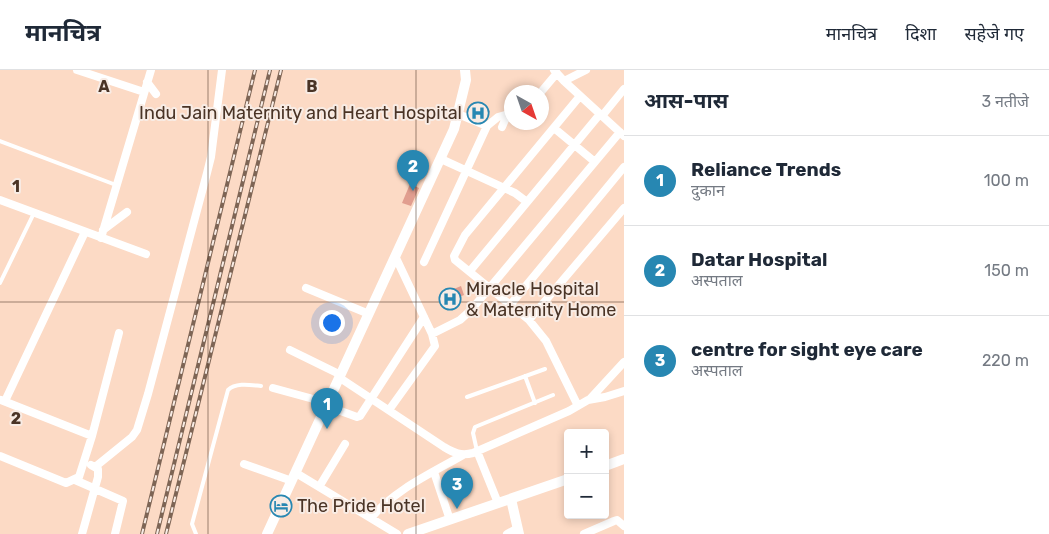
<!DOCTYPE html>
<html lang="hi">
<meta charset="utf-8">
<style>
:root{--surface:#fff;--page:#f6f6f7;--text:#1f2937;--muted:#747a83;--line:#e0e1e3;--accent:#2787b2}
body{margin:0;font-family:Rubik,"Noto Sans Devanagari",sans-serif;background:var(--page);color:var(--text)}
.controls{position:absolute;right:15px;bottom:15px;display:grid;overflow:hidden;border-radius:5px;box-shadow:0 2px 8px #0003}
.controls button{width:45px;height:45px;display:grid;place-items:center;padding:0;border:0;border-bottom:1px solid var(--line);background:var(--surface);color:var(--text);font:25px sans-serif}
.compass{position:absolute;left:504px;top:15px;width:45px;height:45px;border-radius:50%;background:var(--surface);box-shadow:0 2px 8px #0003;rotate:140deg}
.you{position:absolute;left:331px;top:252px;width:18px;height:18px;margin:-12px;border:4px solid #fff;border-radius:50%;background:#1a73e8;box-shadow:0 0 0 8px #1a73e833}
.badge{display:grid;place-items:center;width:32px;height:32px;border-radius:50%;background:var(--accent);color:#fff;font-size:16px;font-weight:700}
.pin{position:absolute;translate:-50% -41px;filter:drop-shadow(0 1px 2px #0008)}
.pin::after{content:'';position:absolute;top:26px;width:18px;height:15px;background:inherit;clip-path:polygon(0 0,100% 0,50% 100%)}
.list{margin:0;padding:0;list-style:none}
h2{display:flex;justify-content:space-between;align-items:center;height:65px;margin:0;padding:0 20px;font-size:21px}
h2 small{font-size:16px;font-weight:400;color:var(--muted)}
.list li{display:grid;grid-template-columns:32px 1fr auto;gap:15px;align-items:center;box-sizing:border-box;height:90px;padding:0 20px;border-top:1px solid var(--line)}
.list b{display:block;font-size:19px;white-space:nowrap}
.list p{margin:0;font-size:16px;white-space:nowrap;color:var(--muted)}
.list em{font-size:16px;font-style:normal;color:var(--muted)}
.map{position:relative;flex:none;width:624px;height:464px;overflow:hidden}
header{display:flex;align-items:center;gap:30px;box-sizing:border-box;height:70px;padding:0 25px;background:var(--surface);border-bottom:1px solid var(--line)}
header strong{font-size:24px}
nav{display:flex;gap:28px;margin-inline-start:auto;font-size:18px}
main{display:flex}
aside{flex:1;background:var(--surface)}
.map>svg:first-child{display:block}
.building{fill:#e19e8f}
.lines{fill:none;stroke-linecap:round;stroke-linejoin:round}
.lane{stroke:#fff;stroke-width:4}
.street{stroke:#fff;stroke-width:8}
.secondary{stroke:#fff;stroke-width:10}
.rail-casing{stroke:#7e6555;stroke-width:4}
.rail{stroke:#f8ece5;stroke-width:2;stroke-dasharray:5.5;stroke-linecap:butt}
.grid{fill:none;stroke:#4a3426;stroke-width:1;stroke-opacity:0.55}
.labels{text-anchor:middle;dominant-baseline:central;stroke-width:4;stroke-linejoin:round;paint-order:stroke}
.poi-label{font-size:18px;fill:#4a3426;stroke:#f8ece5;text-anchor:start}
.grid-label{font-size:16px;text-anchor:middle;font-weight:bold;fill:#4a3426;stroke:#f8ece5;stroke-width:4;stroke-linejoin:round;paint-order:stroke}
</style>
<header>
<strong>मानचित्र</strong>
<nav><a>मानचित्र</a><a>दिशा</a><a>सहेजे गए</a></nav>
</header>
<main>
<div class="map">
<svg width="624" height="464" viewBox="0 0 624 464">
<rect width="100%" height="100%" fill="#fcdac5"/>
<path class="building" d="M471,33L490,41L487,49L468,42Z
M410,114L419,118L411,136L402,133Z
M461,216L464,225L447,232L444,223Z"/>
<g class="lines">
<path class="lane" d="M0,71L116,115
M0,213L34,143
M525,306L535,333
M467,327L545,299
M477,381L473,363L475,357L553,325
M196,464L192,454L228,320C236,312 251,315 261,316"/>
<path class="street" d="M77,0L144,22
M554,0L564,11L624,66
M564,11L586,0
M147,12L156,24
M541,22L557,3
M458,44L487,56
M602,46L624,19
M502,57L505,50L511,43
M554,58L595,92
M441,89L515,123L527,132
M0,130L146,184
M103,160L127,142
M101,168L151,0
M424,192L487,56L498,47L512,43
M470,201L600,44
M306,218L369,244
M511,234L624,97
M529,250L624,138
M432,264L460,250L471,240L620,62
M290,280L341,305
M340,308L444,377C454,383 461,386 473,383L569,341L588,330L605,327L624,321
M273,318L328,333
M590,329L624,292
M1,330L92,366
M5,331L85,162
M327,336L357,347L360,346L424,247
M578,336L546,271L529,250L455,190L454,186L465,165L580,26
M389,340L435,276L432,264L396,188
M477,381L498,433
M0,386L66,413L79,407L92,366L119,263
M244,394L292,411
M95,397L132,367L137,360L148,324L207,103L211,87L222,0
M434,402L450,450
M296,403L397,464
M75,410L123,431L115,464
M319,417L345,374
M371,448C394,420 432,403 463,385
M82,464L98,407V399L91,395
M507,464L518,458
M584,464L614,451L617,450L624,456"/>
<path class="secondary" d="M605,396L624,389
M511,429L519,464
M267,464L454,59L466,10L465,0
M408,464L568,409"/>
<g class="rail-casing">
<path id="rail" d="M142,464L255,0
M157,464L270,0
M166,464L281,0"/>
</g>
<use href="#rail" class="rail"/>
</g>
<path class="grid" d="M208,0V464M416,0V464M0,232H624"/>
<defs>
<g id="hospital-ring" transform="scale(1.125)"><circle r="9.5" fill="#f8ece5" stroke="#2787b2" stroke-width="1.5"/><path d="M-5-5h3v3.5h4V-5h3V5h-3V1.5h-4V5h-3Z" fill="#2787b2"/></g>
<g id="hotel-ring" transform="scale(1.125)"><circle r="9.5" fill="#f8ece5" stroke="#2787b2" stroke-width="1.5"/><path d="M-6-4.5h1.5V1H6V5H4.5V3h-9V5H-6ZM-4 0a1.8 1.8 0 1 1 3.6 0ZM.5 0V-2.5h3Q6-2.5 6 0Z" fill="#2787b2"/></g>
</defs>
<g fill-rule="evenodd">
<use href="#hospital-ring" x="478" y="43"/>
<use href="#hospital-ring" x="450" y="229"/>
<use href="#hotel-ring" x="281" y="436"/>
</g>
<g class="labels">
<g class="poi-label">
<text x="462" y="43" text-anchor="end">Indu Jain Maternity and Heart Hospital</text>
<text x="466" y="219">Miracle Hospital<tspan x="466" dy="21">&amp; Maternity Home</tspan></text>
<text x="297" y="436">The Pride Hotel</text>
</g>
</g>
<g class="grid-label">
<text x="104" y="22">A</text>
<text x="312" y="22">B</text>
<text x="16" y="122">1</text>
<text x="16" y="354">2</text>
</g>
</svg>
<div class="controls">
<button>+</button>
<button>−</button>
</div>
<svg class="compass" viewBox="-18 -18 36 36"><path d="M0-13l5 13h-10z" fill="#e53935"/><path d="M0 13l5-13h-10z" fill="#747a83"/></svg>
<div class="you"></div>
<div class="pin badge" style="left:327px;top:359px">1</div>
<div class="pin badge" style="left:413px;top:121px">2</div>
<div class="pin badge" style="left:457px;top:439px">3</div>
</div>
<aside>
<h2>आस-पास<small>3 नतीजे</small></h2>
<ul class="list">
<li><span class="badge">1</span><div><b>Reliance Trends</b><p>दुकान</p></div><em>100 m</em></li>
<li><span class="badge">2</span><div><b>Datar Hospital</b><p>अस्पताल</p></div><em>150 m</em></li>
<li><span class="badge">3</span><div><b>centre for sight eye care</b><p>अस्पताल</p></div><em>220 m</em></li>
</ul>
</aside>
</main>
